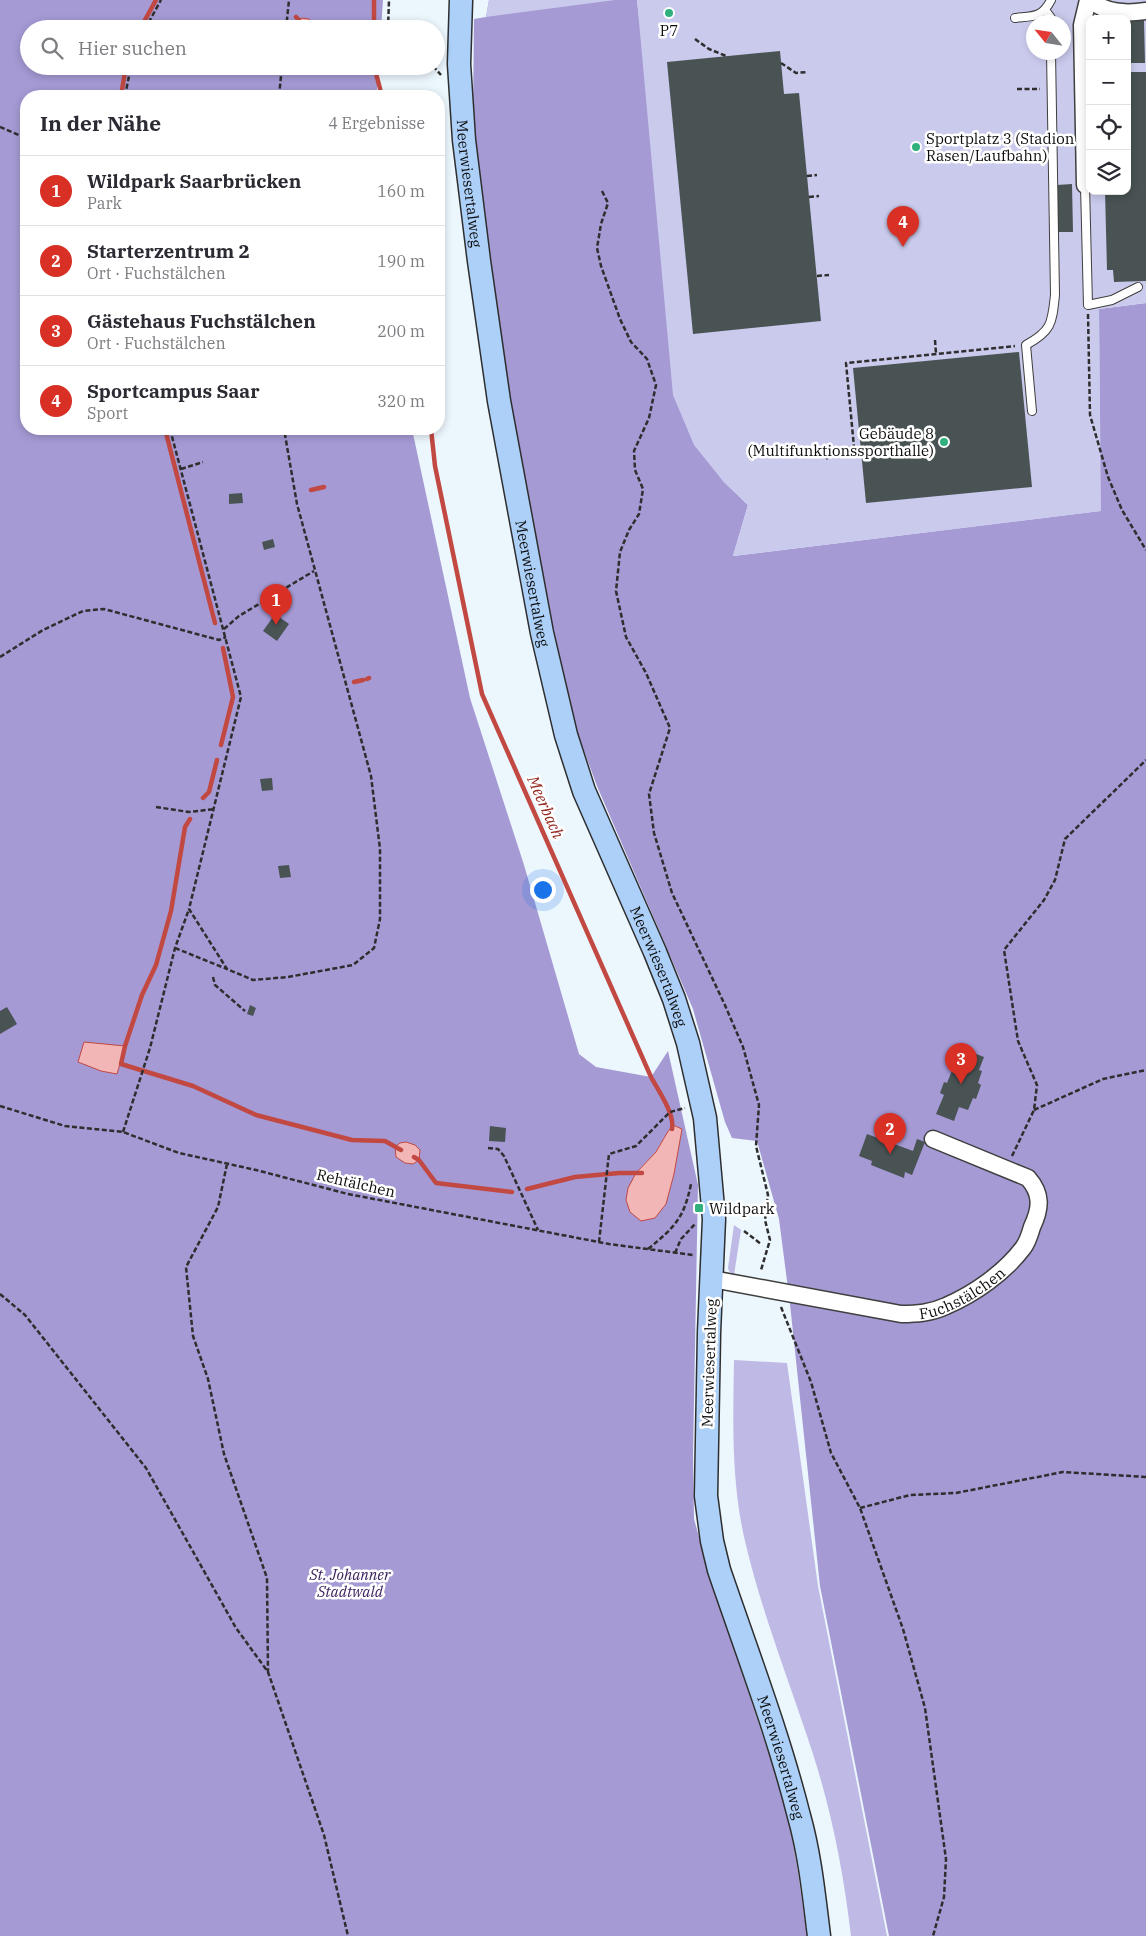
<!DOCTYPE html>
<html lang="de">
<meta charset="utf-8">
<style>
:root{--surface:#fff;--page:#f2f2f3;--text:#2b2b33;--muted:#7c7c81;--line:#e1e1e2;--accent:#d93025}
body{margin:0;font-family:"IBM Plex Serif",serif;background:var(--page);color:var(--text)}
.controls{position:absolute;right:15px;top:15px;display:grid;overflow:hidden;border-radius:10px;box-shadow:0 2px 8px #0003}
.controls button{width:45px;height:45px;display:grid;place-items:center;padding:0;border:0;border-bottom:1px solid var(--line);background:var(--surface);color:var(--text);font:25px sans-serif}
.compass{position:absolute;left:1026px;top:15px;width:45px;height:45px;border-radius:50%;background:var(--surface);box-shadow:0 2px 8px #0003;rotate:300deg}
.you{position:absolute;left:542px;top:889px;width:18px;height:18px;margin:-12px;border:4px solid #fff;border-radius:50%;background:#1a73e8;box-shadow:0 0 0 8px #1a73e833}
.badge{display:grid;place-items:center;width:32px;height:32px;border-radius:50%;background:var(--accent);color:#fff;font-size:16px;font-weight:700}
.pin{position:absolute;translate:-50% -41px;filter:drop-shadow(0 1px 2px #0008)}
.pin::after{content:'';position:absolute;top:26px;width:18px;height:15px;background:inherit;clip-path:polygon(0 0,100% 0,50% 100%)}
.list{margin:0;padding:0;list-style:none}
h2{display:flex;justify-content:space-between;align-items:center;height:65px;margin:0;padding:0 20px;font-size:21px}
h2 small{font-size:16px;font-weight:400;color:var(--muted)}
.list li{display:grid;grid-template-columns:32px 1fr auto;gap:15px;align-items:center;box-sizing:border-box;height:70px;padding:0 20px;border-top:1px solid var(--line)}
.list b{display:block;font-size:19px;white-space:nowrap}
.list p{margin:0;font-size:16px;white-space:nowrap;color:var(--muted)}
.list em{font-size:16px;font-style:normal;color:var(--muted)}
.icon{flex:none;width:28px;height:28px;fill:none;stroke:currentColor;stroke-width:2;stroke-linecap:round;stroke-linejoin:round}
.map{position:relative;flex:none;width:1146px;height:1936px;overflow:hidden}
.search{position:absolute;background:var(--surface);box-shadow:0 2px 8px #0003;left:20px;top:20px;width:425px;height:55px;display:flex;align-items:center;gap:12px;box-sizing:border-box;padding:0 18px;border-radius:28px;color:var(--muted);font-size:19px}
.panel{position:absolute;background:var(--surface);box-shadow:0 2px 8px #0003;left:20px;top:90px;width:425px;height:345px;border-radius:20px}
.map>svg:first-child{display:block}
.green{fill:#bfb9e5}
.forest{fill:#a59ad4;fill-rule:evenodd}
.pitch{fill:#cacaed;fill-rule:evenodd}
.water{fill:#f1b6b5;stroke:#c24842}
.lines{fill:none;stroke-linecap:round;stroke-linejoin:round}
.stream{stroke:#c24842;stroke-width:4.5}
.building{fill:#495354}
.lane-casing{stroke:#3f3f3f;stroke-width:10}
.street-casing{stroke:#3f3f3f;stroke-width:19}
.secondary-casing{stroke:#2e2e2e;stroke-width:25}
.path{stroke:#2e2e2e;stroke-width:2.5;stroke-dasharray:5 2.5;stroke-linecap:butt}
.lane{stroke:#fff;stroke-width:8}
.street{stroke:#fff;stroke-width:16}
.secondary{stroke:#acd0f8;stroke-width:22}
.poi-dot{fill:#30b07d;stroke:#fff;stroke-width:2}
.labels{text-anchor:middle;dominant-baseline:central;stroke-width:5;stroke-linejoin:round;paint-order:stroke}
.poi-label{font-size:15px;fill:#0c0c0c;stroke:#fff;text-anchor:start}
.street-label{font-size:15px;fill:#0c0c0c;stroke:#fff}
.park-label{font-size:15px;font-style:italic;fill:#3c225e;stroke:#fff}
.water-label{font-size:16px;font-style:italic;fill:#932a20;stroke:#fff}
</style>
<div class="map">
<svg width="1146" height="1936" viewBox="0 0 1146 1936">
<rect width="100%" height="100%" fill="#ecf6fd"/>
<path class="green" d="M734,1225L741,1230L734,1275L729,1271L728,1268Z
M734,1360L787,1363L818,1586L887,1936H851C844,1875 832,1813 813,1754C790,1683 762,1614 745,1541C731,1482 733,1420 734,1360Z"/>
<path class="forest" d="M0,0H383L381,29H29V66H377V96H26V429H412L470,698L524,865L579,1054L596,1067L651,1077L668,1051L698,1185L693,1455L694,1519L710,1576L774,1770L789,1821L798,1872L807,1936H0ZM667,1133L666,1204L636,1173L656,1152Z
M489,0H637L641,33L723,481L748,505L733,556L1100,511L1099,309L1146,303V1936H889L820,1586L790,1304L779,1219L757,1141L732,1138L725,1122L693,1009L597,786L577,732L553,630L512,418L481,201L473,109L474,19L486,17Z"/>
<path class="pitch" d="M489,0H615L486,17Z
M637,0H1146V303L1099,309L1101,511L733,556L748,505L723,481L694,445L673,395ZM1090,19H1127V191H1090ZM1034,22H1064V52H1034Z"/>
<path class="water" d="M301,18L309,19L313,24L312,29H297L295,27Z
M84,1042L125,1046L117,1074L101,1071L78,1062Z
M673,1125L682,1129L674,1174L666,1204L655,1218L641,1221L630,1212L626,1200L628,1188L636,1173L656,1152L667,1133Z
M406,1142L415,1145L420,1150L419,1160L413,1164L405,1163L396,1157L395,1147L400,1143Z"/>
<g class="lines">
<path class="stream" d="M296,17L299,20
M140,29L156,0
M374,29V0
M374,66L382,96
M121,96L126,66
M165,429L215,623
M431,429L435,466L482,694L651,1077C658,1090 675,1114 672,1129
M311,490L324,487
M367,679L369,678
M354,682L363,680
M221,745L233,697L223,648
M203,798L209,792L217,760
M190,819L185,827L171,911L156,965L142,995L125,1046L121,1064L193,1086L256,1115L352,1140L385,1141L401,1150
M414,1157L419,1160L436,1183L512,1192
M527,1189L575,1177L619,1173H642"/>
</g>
<path class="building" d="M1144,20L1145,63H1127V21Z
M780,51L784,94L799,93L821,321L693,334L667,62Z
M1127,72H1146V281L1114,282L1113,270H1107L1105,191H1127Z
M1072,184L1073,232H1058L1057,185Z
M1019,352L1032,487L866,503L853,368Z
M240,429H252L251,433L239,431Z
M242,493L243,503L229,504V494Z
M273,539L275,547L264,550L262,542Z
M275,614L289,624L277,641L263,631Z
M272,778L273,790L262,791L260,779Z
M289,865L291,877L280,878L278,866Z
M250,1005L256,1008L253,1016L247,1014Z
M7,1007L17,1024L0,1034V1011Z
M961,1048L984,1057L979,1070L982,1071L978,1083L981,1085L976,1099L973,1098L968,1110L959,1107L954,1121L936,1114L944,1095L940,1093L944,1082L947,1083Z
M490,1126L506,1128L505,1142L489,1141Z
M867,1134L913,1151L917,1139L925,1142L912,1175L905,1172L904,1178L871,1165L872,1161L859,1156Z"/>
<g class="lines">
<g class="lane-casing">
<path id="lane" d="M1045,10L1051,18V22
M1015,18C1033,16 1042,18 1051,0
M1085,185L1088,305L1112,300L1138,287
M1032,411L1026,345C1052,331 1052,323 1055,295L1051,52"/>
</g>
<g class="street-casing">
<g id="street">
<path d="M1090,0C1106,13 1125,14 1146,11"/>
<path d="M1085,185L1082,25L1088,0"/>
<path id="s1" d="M712,1279L901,1314C917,1314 931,1313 946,1306C974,1294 1004,1273 1023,1248C1027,1243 1030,1234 1032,1227C1041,1208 1042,1194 1028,1178L933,1139"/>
</g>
</g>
<g class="secondary-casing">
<g id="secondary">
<path id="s2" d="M461,0L459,64L464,140L479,261L499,401L542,633L566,735L584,791L655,952L674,999L688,1043L705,1118L714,1219L709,1333L706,1496L712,1541L719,1570C747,1652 778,1733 799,1816C810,1855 814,1896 819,1936"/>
</g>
</g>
<path class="path" d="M145,29L161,0
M286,29L289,0
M388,29L389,0
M695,39L709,49L726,56
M781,63L796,73L807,72
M433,66L441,75
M1017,89H1040
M125,96L131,66
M279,96L282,66
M0,127L26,138
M807,176L817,175
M602,191L608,203L601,224L597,248L601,266L620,319L631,342L647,359L656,385L649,418L634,451L635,470L643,489L639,514L629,530L620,552L616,591L626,637L646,673L670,728L649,794L654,833L672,893L724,1003L743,1047L759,1105L756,1146L768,1195L765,1220L770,1240L761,1270
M809,197L819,196
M817,276L829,275
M1088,314L1090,415L1108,477L1122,510L1146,550
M935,340L936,354
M170,429L241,697L189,909L227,969L253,980L288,977L353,965L374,948L380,919V849L371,776L297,504L284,429
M826,459L836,449L854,447L846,363L1015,346
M181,469L203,462
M224,629L239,616L314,571
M0,657L43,630L83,611L104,609L219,640L226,637
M156,807L189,812L215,809
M175,948L227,969
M213,977L215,985L245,1011
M0,1106L65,1126L123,1132L179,1153L256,1170L348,1194L609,1244L693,1255
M1034,1110L1103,1079L1146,1070
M123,1132L150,1048L175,948L189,909
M488,1148L498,1149L504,1156L538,1230
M1012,1156L1034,1110L1037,1085L1018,1041L1004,950L1044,900L1055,880L1065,839L1146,760
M227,1164L218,1207L186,1267L193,1336L208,1379L224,1454L267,1578L268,1672
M744,1231L761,1244
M599,1242L609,1154L636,1146L670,1112L685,1108
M648,1249C675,1227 684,1218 691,1184
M675,1253L681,1239L696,1223
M0,1294L25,1315L146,1468L236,1628L268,1672L324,1835L348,1936
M781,1307L811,1382L831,1453L860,1508L903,1629L925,1708L946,1859L944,1897L933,1936
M860,1508L910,1495L956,1493L1063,1472L1146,1477"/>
<use href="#lane" class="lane"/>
<use href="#street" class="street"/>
<use href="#secondary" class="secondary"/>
</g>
<g class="poi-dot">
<circle cx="669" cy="13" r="5"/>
<circle cx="916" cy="147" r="5"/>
<circle cx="944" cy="442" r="5"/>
<rect x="694" y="1203" width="10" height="10" rx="2.5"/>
</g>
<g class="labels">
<g class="poi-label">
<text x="669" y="30" text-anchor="middle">P7</text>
<text x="926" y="138">Sportplatz 3 (Stadion<tspan x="926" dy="17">Rasen/Laufbahn)</tspan></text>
<text x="934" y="433" text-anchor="end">Gebäude 8<tspan x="934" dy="17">(Multifunktionssporthalle)</tspan></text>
<text x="709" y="1208">Wildpark</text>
</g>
<g class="street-label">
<text stroke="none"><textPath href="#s2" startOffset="184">Meerwiesertalweg</textPath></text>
<text stroke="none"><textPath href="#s2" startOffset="589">Meerwiesertalweg</textPath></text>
<text stroke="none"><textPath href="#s2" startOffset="994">Meerwiesertalweg</textPath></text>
<text transform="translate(356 1183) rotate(13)">Rehtälchen</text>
<text stroke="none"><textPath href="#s1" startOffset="258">Fuchstälchen</textPath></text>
<text transform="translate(709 1363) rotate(-88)">Meerwiesertalweg</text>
<text stroke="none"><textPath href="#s2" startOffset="1804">Meerwiesertalweg</textPath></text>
</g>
<g class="park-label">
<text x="350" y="1574">St. Johanner<tspan x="350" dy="17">Stadtwald</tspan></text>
</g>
<g class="water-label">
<text transform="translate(546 807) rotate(66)">Meerbach</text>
</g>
</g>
</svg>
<div class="controls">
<button>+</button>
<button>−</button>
<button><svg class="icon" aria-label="locate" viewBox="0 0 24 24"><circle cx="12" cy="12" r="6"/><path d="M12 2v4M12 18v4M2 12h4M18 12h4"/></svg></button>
<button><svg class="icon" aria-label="layers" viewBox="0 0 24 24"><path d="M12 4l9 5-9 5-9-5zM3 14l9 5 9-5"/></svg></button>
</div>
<svg class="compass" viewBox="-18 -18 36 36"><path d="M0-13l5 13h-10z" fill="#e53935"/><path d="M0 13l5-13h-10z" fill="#7c7c81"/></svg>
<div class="you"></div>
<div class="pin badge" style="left:276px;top:625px">1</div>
<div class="pin badge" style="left:890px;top:1154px">2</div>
<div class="pin badge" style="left:961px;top:1084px">3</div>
<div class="pin badge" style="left:903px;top:247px">4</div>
<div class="search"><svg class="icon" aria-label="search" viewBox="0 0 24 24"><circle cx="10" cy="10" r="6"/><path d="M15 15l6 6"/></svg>Hier suchen</div>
<section class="panel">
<h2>In der Nähe<small>4 Ergebnisse</small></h2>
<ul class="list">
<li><span class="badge">1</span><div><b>Wildpark Saarbrücken</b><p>Park</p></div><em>160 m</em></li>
<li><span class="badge">2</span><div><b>Starterzentrum 2</b><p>Ort · Fuchstälchen</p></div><em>190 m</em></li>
<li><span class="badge">3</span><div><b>Gästehaus Fuchstälchen</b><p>Ort · Fuchstälchen</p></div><em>200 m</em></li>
<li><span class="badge">4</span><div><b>Sportcampus Saar</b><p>Sport</p></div><em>320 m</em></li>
</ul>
</section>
</div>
